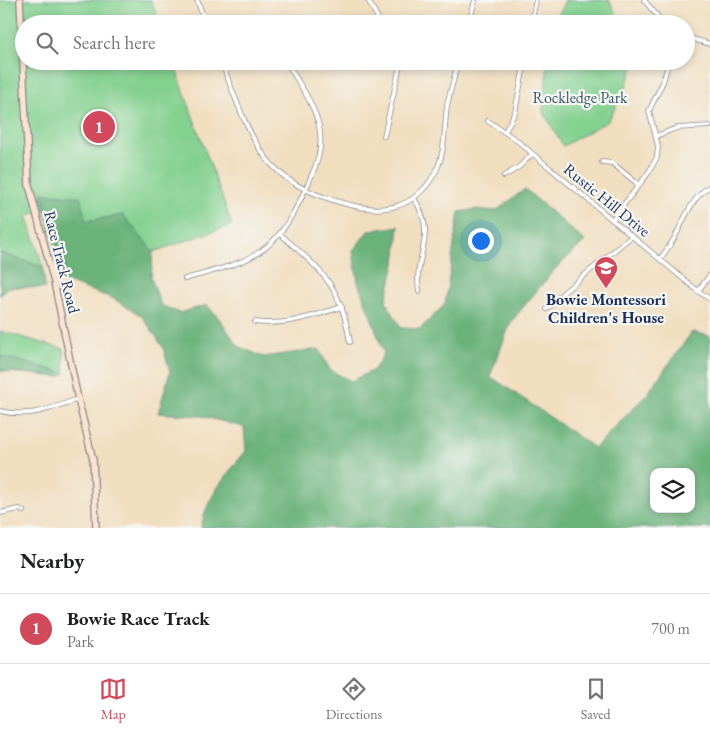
<!DOCTYPE html>
<style>
:root{--surface:#fff;--page:#f6f6f6;--text:#202124;--muted:#757577;--line:#e0e0e0;--accent:#d1495b}
body{margin:0;font-family:"EB Garamond",serif;background:var(--page);color:var(--text)}
.controls{position:absolute;right:15px;bottom:15px;display:grid;overflow:hidden;border-radius:10px;box-shadow:0 2px 8px #0003}
.controls button{width:45px;height:45px;display:grid;place-items:center;padding:0;border:0;border-bottom:1px solid var(--line);background:var(--surface);color:var(--text);font:25px sans-serif}
.you{position:absolute;left:480px;top:240px;width:18px;height:18px;margin:-12px;border:4px solid #fff;border-radius:50%;background:#1a73e8;box-shadow:0 0 0 8px #1a73e833}
.badge{display:grid;place-items:center;width:32px;height:32px;border-radius:50%;background:var(--accent);color:#fff;font-size:16px;font-weight:700}
.pin{position:absolute;translate:-50% -50%;border:2px solid #fff;box-shadow:0 1px 5px #0006}
.list{margin:0;padding:0;list-style:none}
h2{display:flex;justify-content:space-between;align-items:center;height:65px;margin:0;padding:0 20px;font-size:21px}
h2 small{font-size:16px;font-weight:400;color:var(--muted)}
.list li{display:grid;grid-template-columns:32px 1fr auto;gap:15px;align-items:center;box-sizing:border-box;height:70px;padding:0 20px;border-top:1px solid var(--line)}
.list b{display:block;font-size:19px;white-space:nowrap}
.list p{margin:0;font-size:16px;white-space:nowrap;color:var(--muted)}
.list em{font-size:16px;font-style:normal;color:var(--muted)}
.icon{flex:none;width:28px;height:28px;fill:none;stroke:currentColor;stroke-width:2;stroke-linecap:round;stroke-linejoin:round}
.map{position:relative;flex:none;width:710px;height:528px;overflow:hidden}
.search{position:absolute;background:var(--surface);box-shadow:0 2px 8px #0003;left:15px;right:15px;top:15px;height:55px;display:flex;align-items:center;gap:12px;box-sizing:border-box;padding:0 18px;border-radius:28px;color:var(--muted);font-size:19px}
.sheet{height:135px;background:var(--surface)}
nav{display:flex;justify-content:space-around;align-items:center;box-sizing:border-box;height:70px;border-top:1px solid var(--line);background:var(--surface);font-size:14px;color:var(--muted)}
nav a{display:grid;justify-items:center;gap:2px}
nav .on{color:var(--accent)}
.map>svg:first-child{display:block}
.green{fill:#83d08f;stroke:#4f8076}
.forest{fill:#6ab27a;stroke:#42706c;fill-rule:evenodd}
.lines{fill:none;stroke-linecap:round;stroke-linejoin:round}
.street-casing{stroke:#86868e;stroke-width:5.5}
.secondary-casing{stroke:#86868e;stroke-width:8}
.street{stroke:#fff;stroke-width:4}
.secondary{stroke:#fde4d1;stroke-width:5.5}
.labels{text-anchor:middle;dominant-baseline:central;stroke-width:4.5;stroke-linejoin:round;paint-order:stroke}
.park-label{font-size:16px;fill:#35576a;stroke:#f6f6f2}
.street-label{font-size:16px;fill:#1b2f5e;stroke:#f6f6f2}
.poi-label{font-size:16px;font-weight:bold;fill:#1b2f5e;stroke:#f6f6f2}
</style>
<div class="map">
<svg width="710" height="528" viewBox="0 0 710 528">
<rect width="100%" height="100%" fill="#f6f6f2"/>
<filter id="ink" filterUnits="userSpaceOnUse"><feTurbulence type="fractalNoise" baseFrequency=".02" numOctaves="2"/><feDisplacementMap in="SourceGraphic" scale="10" xChannelSelector="R" yChannelSelector="G"/><feConvolveMatrix kernelMatrix="1 2 1 2 8 2 1 2 1" color-interpolation-filters="sRGB"/></filter>
<filter id="wash" filterUnits="userSpaceOnUse"><feTurbulence type="fractalNoise" baseFrequency=".0096" numOctaves="4" result="noise"/><feDisplacementMap in="SourceGraphic" scale="20" xChannelSelector="R" yChannelSelector="G"/><feGaussianBlur stdDeviation="1.12" result="paint"/><feColorMatrix in="noise" values="0 0 0 0 0 0 0 0 0 0 0 0 0 0 0 0 0 1.4 0 .05"/><feComposite in="paint" operator="in"/></filter>
<g filter="url(#wash)">
<rect width="100%" height="100%" fill="#f1debf"/>
<path class="green" d="M0,0H151L160,24H24V61H173L232,225L153,252L123,215L86,222L44,194L45,211L27,215L43,267L0,253Z
M565,0H609L622,24H555Z
M548,61H635L624,92L608,121L563,146L543,111Z
M0,331L64,349V375L0,358Z"/>
<path class="forest" d="M525,189L585,241L554,270L511,322L490,376L595,448L647,394L692,332L710,336V528H201C205,499 228,473 246,451L244,427L201,416L158,413L170,372L163,347L142,316L112,298L64,281L45,211L43,193L80,197L86,221L123,215L153,252L151,278L161,305L179,313L207,305L221,321L238,346L263,357L319,349L330,370L351,381L374,370L384,353L358,282L353,251L368,231L399,226L395,264L386,301L401,328L420,329L445,304L459,212L477,209L496,211ZM654,472H691V509H654Z
M0,253L43,267L45,288L8,287L0,296Z
M0,356L60,372V377L0,371Z"/>
</g>
<g filter="url(#ink)">
<g class="lines">
<g class="street-casing">
<path id="street" d="M197,0L206,24
M368,0L381,24
M644,0L664,24
M469,24L475,0
M531,24L536,0
M686,37L710,44
M221,61C234,93 245,130 266,158C285,182 307,192 336,201C376,214 412,214 435,173C446,153 444,127 447,106C450,91 455,76 458,61
M488,121L515,139L698,291L710,299
M505,132L515,112L525,61
M384,136L401,61
M656,136L677,128L710,126
M602,162L612,163L639,185
M504,176L519,167L532,154
M414,198C439,238 413,253 419,291
M612,220L649,172L657,157L658,146L649,111L663,82L669,61
M280,234C322,271 341,285 350,342
M660,259C666,251 673,242 677,233C687,214 692,198 710,186
M185,279C255,259 274,257 306,188C316,167 324,149 319,126C314,103 297,81 286,61
M698,291L710,275
M547,309L564,292L632,236
M255,322C284,326 314,316 342,307
M0,411C29,418 50,409 78,399
M0,513L19,509L23,511"/>
</g>
<g class="secondary-casing">
<path id="secondary" d="M20,0L29,185L54,282L78,399L93,460L96,528"/>
</g>
<use href="#street" class="street"/>
<use href="#secondary" class="secondary"/>
</g>
</g>
<defs>
<g id="school-pin" transform="scale(1.25)"><path d="M0 17L-7.5 6A9.5 9.5 0 1 1 7.5 6Z" fill="#d1495b" stroke="#f6f6f2"/><path d="M0-5L7-2L0 1L-7-2ZM-4 1L0 2.5L4 1V4Q0 6-4 4Z" fill="#fff"/></g>
</defs>
<g fill-rule="evenodd">
<use href="#school-pin" x="606" y="268"/>
</g>
<g class="labels">
<g class="park-label">
<text x="580" y="97">Rockledge Park</text>
</g>
<g class="street-label">
<text transform="translate(607 200) rotate(39)">Rustic Hill Drive</text>
<text transform="translate(62 262) rotate(76)">Race Track Road</text>
</g>
<g class="poi-label">
<text x="606" y="299">Bowie Montessori<tspan x="606" dy="18">Children's House</tspan></text>
</g>
</g>
</svg>
<div class="controls">
<button><svg class="icon" aria-label="layers" viewBox="0 0 24 24"><path d="M12 4l9 5-9 5-9-5zM3 14l9 5 9-5"/></svg></button>
</div>
<div class="you"></div>
<div class="pin badge" style="left:99px;top:127px">1</div>
<div class="search"><svg class="icon" aria-label="search" viewBox="0 0 24 24"><circle cx="10" cy="10" r="6"/><path d="M15 15l6 6"/></svg>Search here</div>
</div>
<section class="sheet">
<h2>Nearby<small></small></h2>
<ul class="list">
<li><span class="badge">1</span><div><b>Bowie Race Track</b><p>Park</p></div><em>700 m</em></li>
</ul>
</section>
<nav>
<a class="on"><svg class="icon" aria-label="map" viewBox="0 0 24 24"><path d="M3 6l6-2 6 2 6-2v14l-6 2-6-2-6 2zM9 4v14M15 6v14"/></svg>Map</a>
<a><svg class="icon" aria-label="directions" viewBox="0 0 24 24"><path d="M12 3l9 9-9 9-9-9zM9 14v-3h6M13 9l2 2-2 2"/></svg>Directions</a>
<a><svg class="icon" aria-label="saved" viewBox="0 0 24 24"><path d="M7 4h10v16l-5-4-5 4z"/></svg>Saved</a>
</nav>
